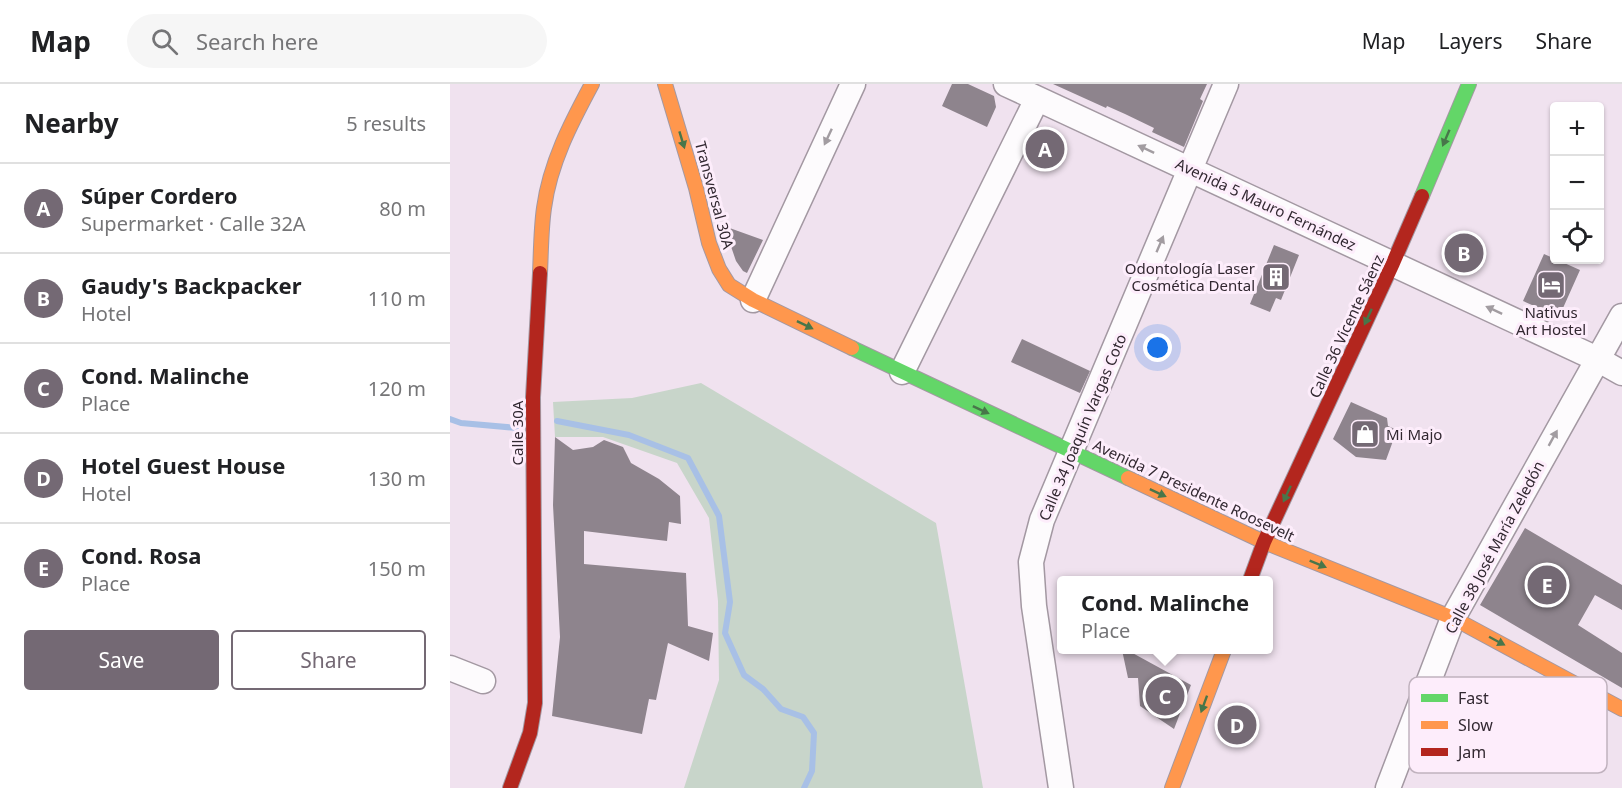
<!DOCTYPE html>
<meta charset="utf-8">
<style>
:root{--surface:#fff;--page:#f6f6f6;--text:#202124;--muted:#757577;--line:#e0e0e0;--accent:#746974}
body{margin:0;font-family:"Noto Sans",sans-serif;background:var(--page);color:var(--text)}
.controls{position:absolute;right:18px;top:18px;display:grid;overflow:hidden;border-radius:6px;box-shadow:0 2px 4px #0004}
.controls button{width:54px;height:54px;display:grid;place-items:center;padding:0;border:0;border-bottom:2px solid var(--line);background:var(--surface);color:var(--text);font:30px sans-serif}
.you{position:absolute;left:708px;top:264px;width:21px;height:21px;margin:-15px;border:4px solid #fff;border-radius:50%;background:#1a73e8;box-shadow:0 0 0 9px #1a73e833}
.badge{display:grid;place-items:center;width:39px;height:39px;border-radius:50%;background:var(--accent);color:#fff;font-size:20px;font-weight:700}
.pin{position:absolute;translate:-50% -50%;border:3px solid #fff;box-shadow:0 2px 6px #0006}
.popup{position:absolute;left:607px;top:492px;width:216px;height:78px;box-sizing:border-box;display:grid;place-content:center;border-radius:6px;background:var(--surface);filter:drop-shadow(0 2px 4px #0005);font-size:20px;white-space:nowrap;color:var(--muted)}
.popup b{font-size:22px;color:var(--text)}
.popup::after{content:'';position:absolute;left:50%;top:100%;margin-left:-12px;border:12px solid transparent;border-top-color:var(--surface)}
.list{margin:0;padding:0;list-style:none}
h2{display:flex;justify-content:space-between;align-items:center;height:78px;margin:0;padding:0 24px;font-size:26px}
h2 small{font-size:20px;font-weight:400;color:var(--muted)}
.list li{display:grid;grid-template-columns:39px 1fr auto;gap:18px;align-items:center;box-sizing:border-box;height:90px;padding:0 24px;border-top:2px solid var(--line)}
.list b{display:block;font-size:22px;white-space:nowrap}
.list p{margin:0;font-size:20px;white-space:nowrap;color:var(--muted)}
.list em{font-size:20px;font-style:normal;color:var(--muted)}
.actions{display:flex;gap:12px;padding:18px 24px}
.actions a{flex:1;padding:14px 0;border:2px solid var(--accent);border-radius:6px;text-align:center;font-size:21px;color:var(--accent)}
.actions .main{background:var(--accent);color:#fff}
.icon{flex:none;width:33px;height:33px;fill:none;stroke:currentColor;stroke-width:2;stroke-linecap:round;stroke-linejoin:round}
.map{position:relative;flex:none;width:1172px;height:704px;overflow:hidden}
header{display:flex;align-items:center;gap:36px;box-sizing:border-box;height:84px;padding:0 30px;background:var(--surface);border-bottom:2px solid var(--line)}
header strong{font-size:28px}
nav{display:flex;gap:33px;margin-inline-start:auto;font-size:21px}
.search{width:420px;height:54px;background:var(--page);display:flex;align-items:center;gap:15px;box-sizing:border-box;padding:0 21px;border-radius:33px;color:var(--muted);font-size:22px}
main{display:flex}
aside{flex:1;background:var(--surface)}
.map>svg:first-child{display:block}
.green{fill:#c8d5ca}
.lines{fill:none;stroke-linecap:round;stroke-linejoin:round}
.stream{stroke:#a8c0e6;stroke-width:6}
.building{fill:#8e848d}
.street-casing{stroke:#a398a2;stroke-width:27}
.fast-casing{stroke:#a398a2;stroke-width:16}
.slow-casing{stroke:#a398a2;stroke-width:16}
.jam-casing{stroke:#a398a2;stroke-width:16}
.street{stroke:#fdfbfd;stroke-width:24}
.fast{stroke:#63d668;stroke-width:14}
.slow{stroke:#ff974d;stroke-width:14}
.jam{stroke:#b3261e;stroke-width:14}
.oneway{fill:#a29ca1}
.oneway2{fill:#48764a}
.labels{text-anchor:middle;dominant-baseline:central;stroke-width:6;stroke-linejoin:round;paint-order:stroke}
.street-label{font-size:15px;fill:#322831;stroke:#fdedfb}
.poi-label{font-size:15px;fill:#322831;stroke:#fdedfb;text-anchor:end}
.key{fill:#fdedfb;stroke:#c0b2be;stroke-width:1.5}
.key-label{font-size:16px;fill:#322831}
</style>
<header>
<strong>Map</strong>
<div class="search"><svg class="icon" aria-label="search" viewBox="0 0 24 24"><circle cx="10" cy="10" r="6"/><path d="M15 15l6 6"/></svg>Search here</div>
<nav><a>Map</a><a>Layers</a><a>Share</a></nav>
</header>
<main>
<aside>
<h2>Nearby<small>5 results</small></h2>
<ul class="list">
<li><span class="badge">A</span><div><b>Súper Cordero</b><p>Supermarket · Calle 32A</p></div><em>80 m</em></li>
<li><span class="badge">B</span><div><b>Gaudy's Backpacker</b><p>Hotel</p></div><em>110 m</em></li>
<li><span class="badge">C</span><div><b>Cond. Malinche</b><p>Place</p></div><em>120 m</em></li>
<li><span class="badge">D</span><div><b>Hotel Guest House</b><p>Hotel</p></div><em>130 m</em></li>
<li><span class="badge">E</span><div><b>Cond. Rosa</b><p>Place</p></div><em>150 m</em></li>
</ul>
<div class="actions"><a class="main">Save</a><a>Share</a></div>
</aside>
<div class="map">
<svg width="1172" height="704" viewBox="0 0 1172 704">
<rect width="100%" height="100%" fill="#f0e2ef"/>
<path class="green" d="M251,299L486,439L533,704H234L269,596L268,517L259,434L227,379L153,353H105L103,318L182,314Z"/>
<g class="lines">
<path class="stream" d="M0,335L11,339L67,344
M107,337L179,351L238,374L269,432L280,518L275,549L294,591L313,605L331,625L353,633L364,649L362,687L354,704"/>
</g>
<path class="building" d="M502,0H518L544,12L546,23L537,43L492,22Z
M603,0H757L750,15L753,17L734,63L702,48L704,44L675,30L657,22L656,24Z
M595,49L612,57L600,84L578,73L588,52Z
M274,142L313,156L297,189L293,187L286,177Z
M824,161L849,171L831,216L826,214L820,228L800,220Z
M1094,170L1130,186L1109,233L1073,217Z
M572,255L640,287L630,309L561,278Z
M901,318L937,334L938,342L947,346L936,376L906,373L883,355Z
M105,353L123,366L143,363L154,356L173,363L181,379L209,395L230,412L231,440L219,438L217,457L134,447V480L236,489L238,542L263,549L259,577L218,559L206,616L199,615L192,650L102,632L110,553L103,421Z
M1075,444L1172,501V526L1145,511L1128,541L1172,569V604L1030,521Z
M672,566H677L741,601L724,645L690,622L688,594H678Z"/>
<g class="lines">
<g class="street-casing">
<path id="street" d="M556,0L1147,275L1172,289
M303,216L403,0
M452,288L587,15
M0,584L33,597
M611,704L584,522L581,478L592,436L776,0
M938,704L1003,534L1172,232"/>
</g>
<g class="fast-casing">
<path id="fast" d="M972,112L1019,0
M402,264L678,394"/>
</g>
<g class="slow-casing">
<path id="slow" d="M215,0L246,104L259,159L269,185L279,201L303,216L402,264
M90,189C91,168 91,145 94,124C100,79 121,39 142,0
M678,394L814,458L1003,534L1172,625
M722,704L774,566"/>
</g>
<g class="jam-casing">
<path id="jam" d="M800,496L814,458L943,179L972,112
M60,704L80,649L85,619L83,313L90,189"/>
</g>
<use href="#street" class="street"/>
<use href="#fast" class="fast"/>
<use href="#slow" class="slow"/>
<use href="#jam" class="jam"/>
</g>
<defs><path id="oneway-solid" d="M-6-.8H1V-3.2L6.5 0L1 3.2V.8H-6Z" transform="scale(1.5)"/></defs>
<g class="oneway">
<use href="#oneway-solid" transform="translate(378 53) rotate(115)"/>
<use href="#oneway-solid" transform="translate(696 65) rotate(-155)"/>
<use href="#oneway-solid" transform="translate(710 160) rotate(-67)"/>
<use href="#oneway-solid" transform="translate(1044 226) rotate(-155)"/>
<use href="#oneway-solid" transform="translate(1103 354) rotate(-61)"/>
</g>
<g class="oneway2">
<use href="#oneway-solid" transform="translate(996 54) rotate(113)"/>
<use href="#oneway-solid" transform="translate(232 56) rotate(73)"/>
<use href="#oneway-solid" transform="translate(918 233) rotate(115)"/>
<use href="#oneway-solid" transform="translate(355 241) rotate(26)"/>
<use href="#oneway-solid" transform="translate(531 326) rotate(25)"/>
<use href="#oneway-solid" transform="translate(708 409) rotate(25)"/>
<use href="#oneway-solid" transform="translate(837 410) rotate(115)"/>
<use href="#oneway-solid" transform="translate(868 480) rotate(22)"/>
<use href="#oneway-solid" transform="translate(1047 557) rotate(28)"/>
<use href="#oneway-solid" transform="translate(754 620) rotate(110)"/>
</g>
<defs>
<g id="building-square" transform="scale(1.5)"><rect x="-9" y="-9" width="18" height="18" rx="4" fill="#746974" stroke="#fdedfb"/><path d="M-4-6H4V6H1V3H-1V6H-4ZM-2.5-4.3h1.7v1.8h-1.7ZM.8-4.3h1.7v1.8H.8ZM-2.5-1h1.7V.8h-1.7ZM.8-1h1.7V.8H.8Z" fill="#fff"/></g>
<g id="hotel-square" transform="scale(1.5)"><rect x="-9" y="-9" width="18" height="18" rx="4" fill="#746974" stroke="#fdedfb"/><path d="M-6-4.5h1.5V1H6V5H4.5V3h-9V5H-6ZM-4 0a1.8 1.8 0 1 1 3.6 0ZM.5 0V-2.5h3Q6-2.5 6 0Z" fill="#fff"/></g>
<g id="shop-square" transform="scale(1.5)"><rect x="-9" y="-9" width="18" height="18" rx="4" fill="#746974" stroke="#fdedfb"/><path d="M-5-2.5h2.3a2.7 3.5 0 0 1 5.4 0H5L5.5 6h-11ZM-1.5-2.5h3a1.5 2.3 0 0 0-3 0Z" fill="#fff"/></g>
</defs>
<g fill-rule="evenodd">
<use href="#building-square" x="826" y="193"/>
<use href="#hotel-square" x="1101" y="201"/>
<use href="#shop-square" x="915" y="350"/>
</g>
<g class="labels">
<g class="street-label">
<text transform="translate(265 111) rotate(75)">Transversal 30A</text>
<text transform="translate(816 120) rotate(25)">Avenida 5 Mauro Fernández</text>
<text transform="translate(896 242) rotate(-65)">Calle 36 Vicente Sáenz</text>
<text transform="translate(632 343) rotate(-67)">Calle 34 Joaquín Vargas Coto</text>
<text transform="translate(67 349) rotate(-90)">Calle 30A</text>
<text transform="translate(744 406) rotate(25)">Avenida 7 Presidente Roosevelt</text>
<text transform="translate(1044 463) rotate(-62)">Calle 38 José María Zeledón</text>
</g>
<g class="poi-label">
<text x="805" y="184">Odontología Laser<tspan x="805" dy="17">Cosmética Dental</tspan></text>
<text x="1101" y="228" text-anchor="middle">Nativus<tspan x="1101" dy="17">Art Hostel</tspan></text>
<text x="936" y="350" text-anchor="start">Mi Majo</text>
</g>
</g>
<rect x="959" y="593" width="198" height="96" rx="9" class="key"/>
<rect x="971" y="610" width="27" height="8" fill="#63d668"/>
<rect x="971" y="637" width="27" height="8" fill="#ff974d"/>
<rect x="971" y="664" width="27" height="8" fill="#b3261e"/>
<g class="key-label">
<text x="1008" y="620">Fast</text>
<text x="1008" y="647">Slow</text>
<text x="1008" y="674">Jam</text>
</g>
</svg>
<div class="controls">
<button>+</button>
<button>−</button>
<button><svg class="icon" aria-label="locate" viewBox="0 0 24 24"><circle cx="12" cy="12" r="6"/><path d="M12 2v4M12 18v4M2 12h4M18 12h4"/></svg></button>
</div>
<div class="you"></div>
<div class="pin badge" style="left:595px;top:65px">A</div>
<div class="pin badge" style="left:1014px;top:169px">B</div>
<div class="pin badge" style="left:715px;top:612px">C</div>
<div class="popup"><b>Cond. Malinche</b>Place</div>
<div class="pin badge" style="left:787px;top:641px">D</div>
<div class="pin badge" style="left:1097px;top:501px">E</div>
</div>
</main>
